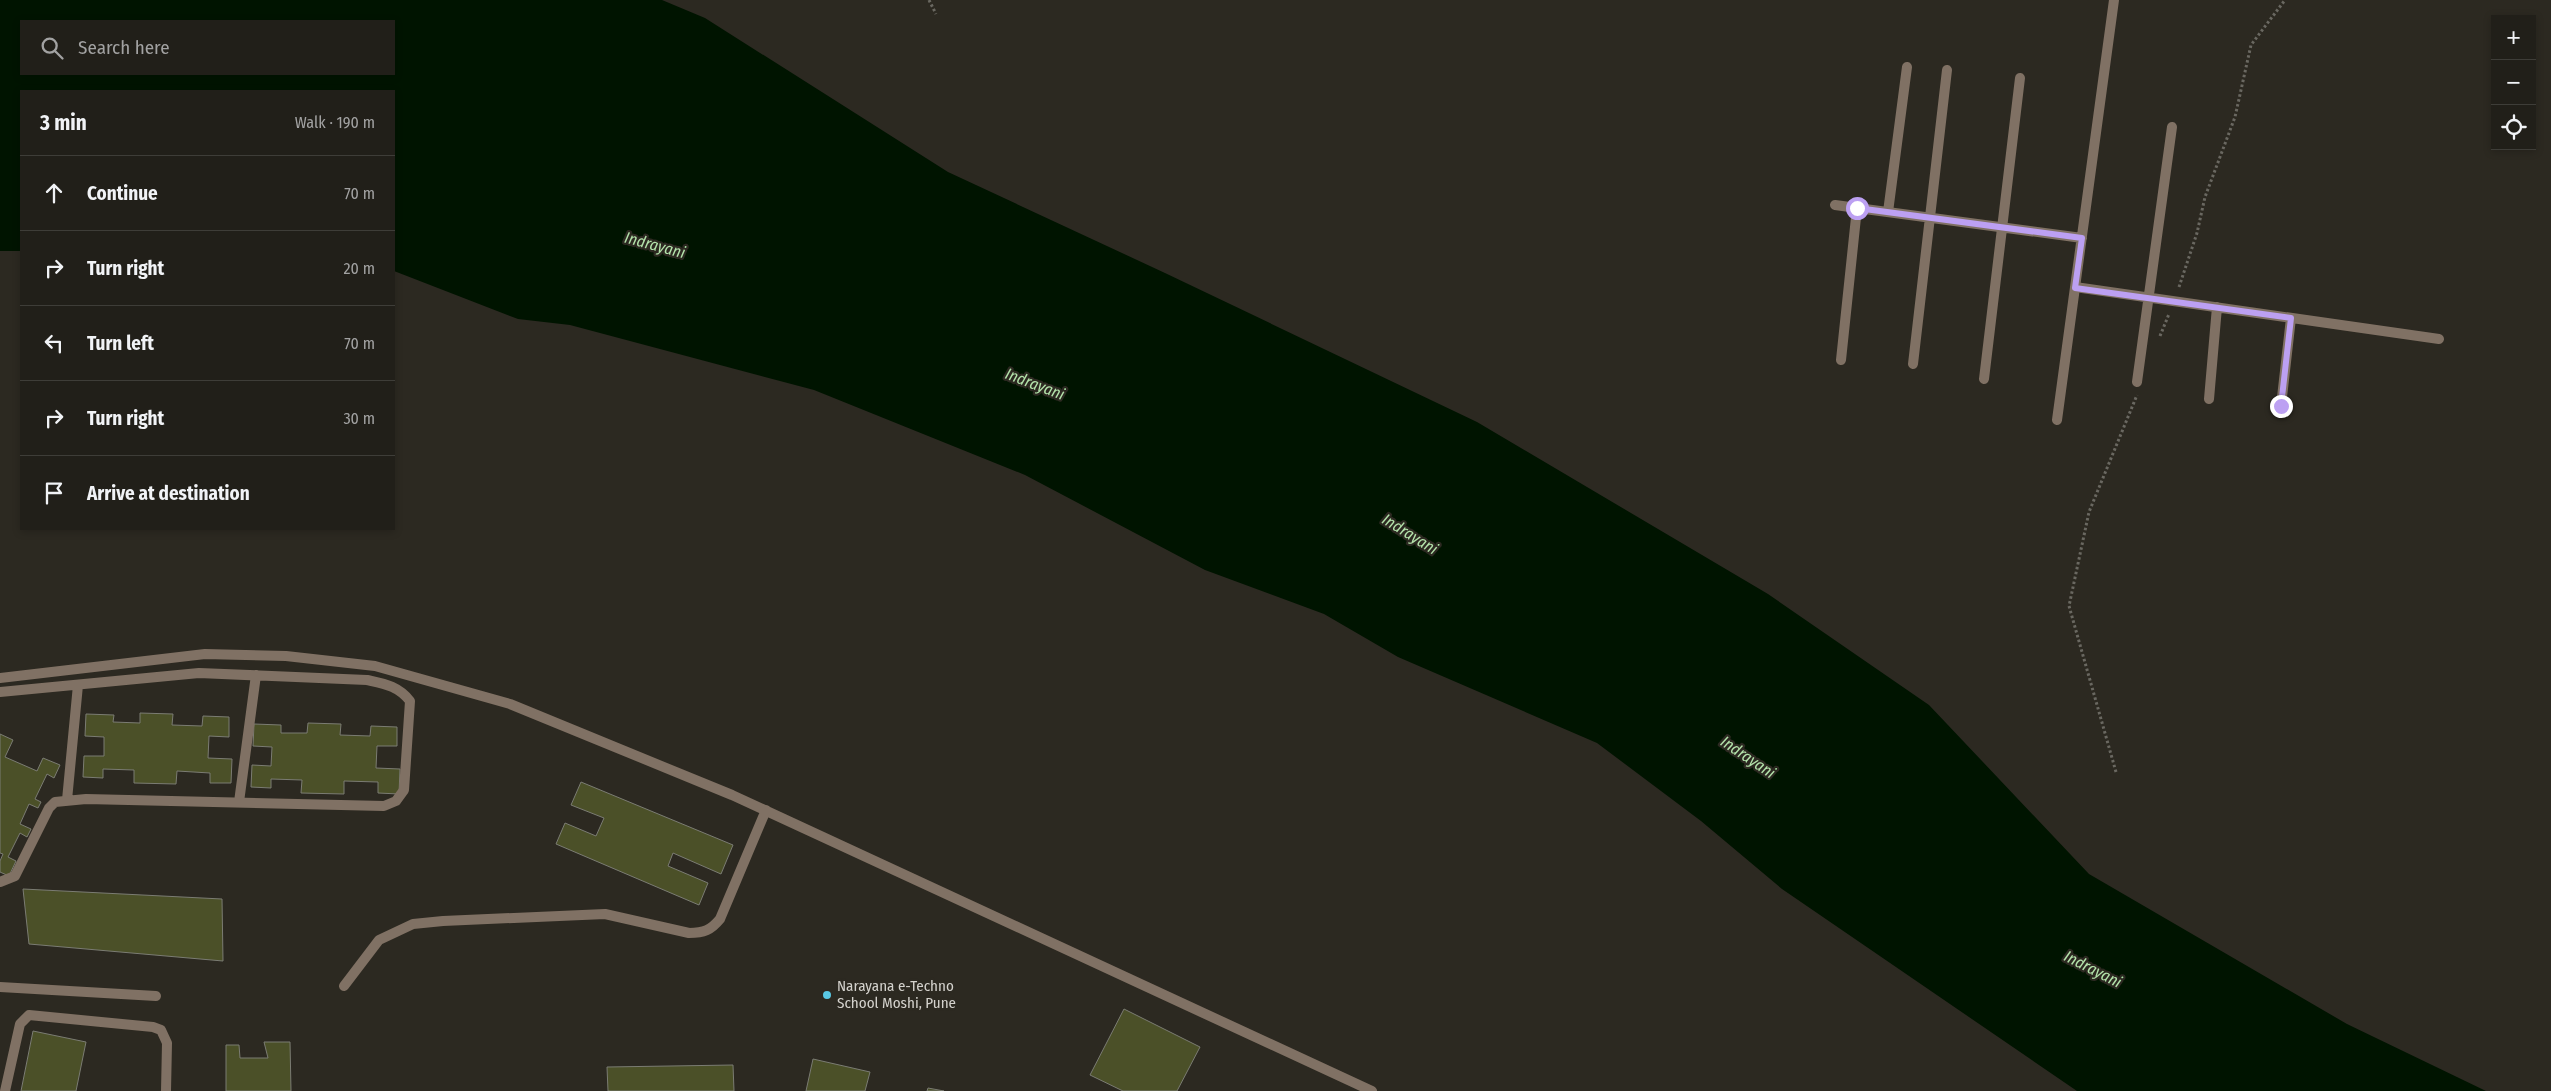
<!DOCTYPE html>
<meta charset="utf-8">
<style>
:root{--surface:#211f19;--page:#2d2c26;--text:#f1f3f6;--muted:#a2a2a2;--line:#3e3d38}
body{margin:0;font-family:"Fira Sans Condensed",sans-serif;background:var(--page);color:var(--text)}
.controls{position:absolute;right:15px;top:15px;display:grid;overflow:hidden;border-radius:0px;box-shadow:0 2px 8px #0003}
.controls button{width:45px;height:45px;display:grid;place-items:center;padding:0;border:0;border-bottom:1px solid var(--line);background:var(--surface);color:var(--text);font:25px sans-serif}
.stop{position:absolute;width:15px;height:15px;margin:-11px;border:4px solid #bca0f2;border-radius:50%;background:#fff}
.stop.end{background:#bca0f2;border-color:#fff;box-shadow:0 1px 5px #0008}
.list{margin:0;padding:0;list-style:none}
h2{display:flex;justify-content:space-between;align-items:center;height:65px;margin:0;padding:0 20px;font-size:21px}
h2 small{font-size:16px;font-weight:400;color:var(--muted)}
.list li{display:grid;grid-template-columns:32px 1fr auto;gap:15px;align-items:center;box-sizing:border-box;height:75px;padding:0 20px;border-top:1px solid var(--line)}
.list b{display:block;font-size:19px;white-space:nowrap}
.list em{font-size:16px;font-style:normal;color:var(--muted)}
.icon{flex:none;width:28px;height:28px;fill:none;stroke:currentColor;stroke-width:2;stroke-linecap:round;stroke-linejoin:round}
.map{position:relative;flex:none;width:2551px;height:1091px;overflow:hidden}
.search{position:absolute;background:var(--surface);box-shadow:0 2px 8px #0003;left:20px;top:20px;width:375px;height:55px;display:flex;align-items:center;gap:12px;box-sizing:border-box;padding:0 18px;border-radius:0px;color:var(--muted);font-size:19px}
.panel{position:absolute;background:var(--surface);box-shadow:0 2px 8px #0003;left:20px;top:90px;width:375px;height:440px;border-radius:0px}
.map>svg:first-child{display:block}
.water{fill:#001400;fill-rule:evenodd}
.building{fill:#4b5028;stroke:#7b7c73}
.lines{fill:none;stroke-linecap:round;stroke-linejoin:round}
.path{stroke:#6a6861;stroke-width:3;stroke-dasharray:2.5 2.5;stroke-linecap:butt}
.minor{stroke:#807164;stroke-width:10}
.route{stroke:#bca0f2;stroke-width:6}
.poi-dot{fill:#59c8e4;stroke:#2c2921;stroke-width:2}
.labels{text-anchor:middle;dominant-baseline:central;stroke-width:4.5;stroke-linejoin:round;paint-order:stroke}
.poi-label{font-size:15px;fill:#d4d2cd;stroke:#2c2921;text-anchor:start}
.water-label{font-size:16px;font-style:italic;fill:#b4e3ab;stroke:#2c2921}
</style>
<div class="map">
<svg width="2551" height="1091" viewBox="0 0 2551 1091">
<rect width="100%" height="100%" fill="#2c2921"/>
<path class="water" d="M0,0H662L705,18L948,172L1165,273L1477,422L1768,594L1929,705L2089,874L2347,1024L2486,1091H2077L1782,889L1701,821L1597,743L1398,657L1324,614L1205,570L1025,475L814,390L570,325L518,319L394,271V91H21V251H0ZM21,21H394V74H21Z"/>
<path class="building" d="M140,713L173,714L172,725L202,726L203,716L229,717V737L209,736L208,758L232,759L231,783H210V773L177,771L176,784L134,783V770L103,769V778L83,777L84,756H104V737L85,736L86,714L114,715L113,722L140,723Z
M308,723L341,724L340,735L370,736L371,726L397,727V746H377L376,768L400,769L399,794L378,793V782L344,781V794L301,793L302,780L271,779V788L251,787L252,765L271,766L272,747L253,746L254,724L281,725V733H307Z
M0,734L13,740L5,757L37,771L43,758L60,765L54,778L47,774L35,799L41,802L38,808L29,804L20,824L31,829L27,837L20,833L8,857L16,861L9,876L0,872V861L3,854L0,853Z
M581,782L733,845L721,874L673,853L668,866L708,883L699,905L556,844L565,823L596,836L604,818L571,805Z
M23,889L222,899L223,961L29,944Z
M1124,1009L1200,1047L1177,1091H1123L1090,1075Z
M33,1031L86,1042L76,1091H21Z
M264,1042H290L291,1091H226V1045H239L240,1058H268Z
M813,1059L870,1072L865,1091H806Z
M733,1065L734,1091H608L607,1067Z
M928,1088L944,1091H927Z"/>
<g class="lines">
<path class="path" d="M929,0L936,14
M2179,287L2197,233L2205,197L2235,117L2251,45L2285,0
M2160,336L2169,314
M2116,772L2069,606L2089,512L2137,395"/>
<path class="minor" d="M1835,205L2082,238
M1888,212L1907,67
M2075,287L2439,339
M1841,360L1857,208
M1913,364L1947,70
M1984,379L2020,78
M2137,382L2172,127
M2209,399L2217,307
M2281,406L2291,318
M2057,420L2114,0
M0,678L205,654L286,656L375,666L510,704L732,795L1372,1091
M0,692L199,673L367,680C385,684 398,686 410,701L404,790L396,801L384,806L86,799L55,802L49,808L15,876L0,882
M67,800L78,685
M239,802L256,675
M344,986L379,940L413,924L443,921L605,914L689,933C704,933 711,930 720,919L766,810
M0,987L156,996
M5,1091L20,1024L29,1015L153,1027L161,1030L167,1043L166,1091"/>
</g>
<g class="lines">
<path class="route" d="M1857,208L2082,238L2075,288L2291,318L2281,406"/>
</g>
<circle class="poi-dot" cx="827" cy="995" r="5"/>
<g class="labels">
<g class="poi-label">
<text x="837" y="986">Narayana e-Techno<tspan x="837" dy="17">School Moshi, Pune</tspan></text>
</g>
<g class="water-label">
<text transform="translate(655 245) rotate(15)">Indrayani</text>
<text transform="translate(1035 384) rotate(21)">Indrayani</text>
<text transform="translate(1410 534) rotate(32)">Indrayani</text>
<text transform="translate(1748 757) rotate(34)">Indrayani</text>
<text transform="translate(2093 969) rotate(27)">Indrayani</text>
</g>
</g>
</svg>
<div class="controls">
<button>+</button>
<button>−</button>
<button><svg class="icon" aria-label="locate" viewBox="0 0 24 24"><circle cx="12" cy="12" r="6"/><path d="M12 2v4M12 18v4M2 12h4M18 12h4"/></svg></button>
</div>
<div class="stop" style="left:1857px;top:208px"></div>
<div class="stop end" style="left:2281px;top:406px"></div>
<div class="search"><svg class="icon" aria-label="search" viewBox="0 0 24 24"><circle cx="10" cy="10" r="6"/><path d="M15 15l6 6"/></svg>Search here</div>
<section class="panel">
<h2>3 min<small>Walk · 190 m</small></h2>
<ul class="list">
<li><svg class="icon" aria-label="ahead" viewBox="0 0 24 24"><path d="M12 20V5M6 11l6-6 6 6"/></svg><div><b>Continue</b></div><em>70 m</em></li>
<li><svg class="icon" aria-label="right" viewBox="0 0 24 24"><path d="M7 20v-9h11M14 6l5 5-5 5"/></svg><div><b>Turn right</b></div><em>20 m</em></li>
<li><svg class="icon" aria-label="left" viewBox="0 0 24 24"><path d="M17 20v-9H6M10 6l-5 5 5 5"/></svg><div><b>Turn left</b></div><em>70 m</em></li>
<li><svg class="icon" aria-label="right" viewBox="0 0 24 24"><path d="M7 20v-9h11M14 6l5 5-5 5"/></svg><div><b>Turn right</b></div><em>30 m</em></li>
<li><svg class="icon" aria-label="arrive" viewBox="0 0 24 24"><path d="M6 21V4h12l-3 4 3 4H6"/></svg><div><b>Arrive at destination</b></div></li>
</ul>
</section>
</div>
